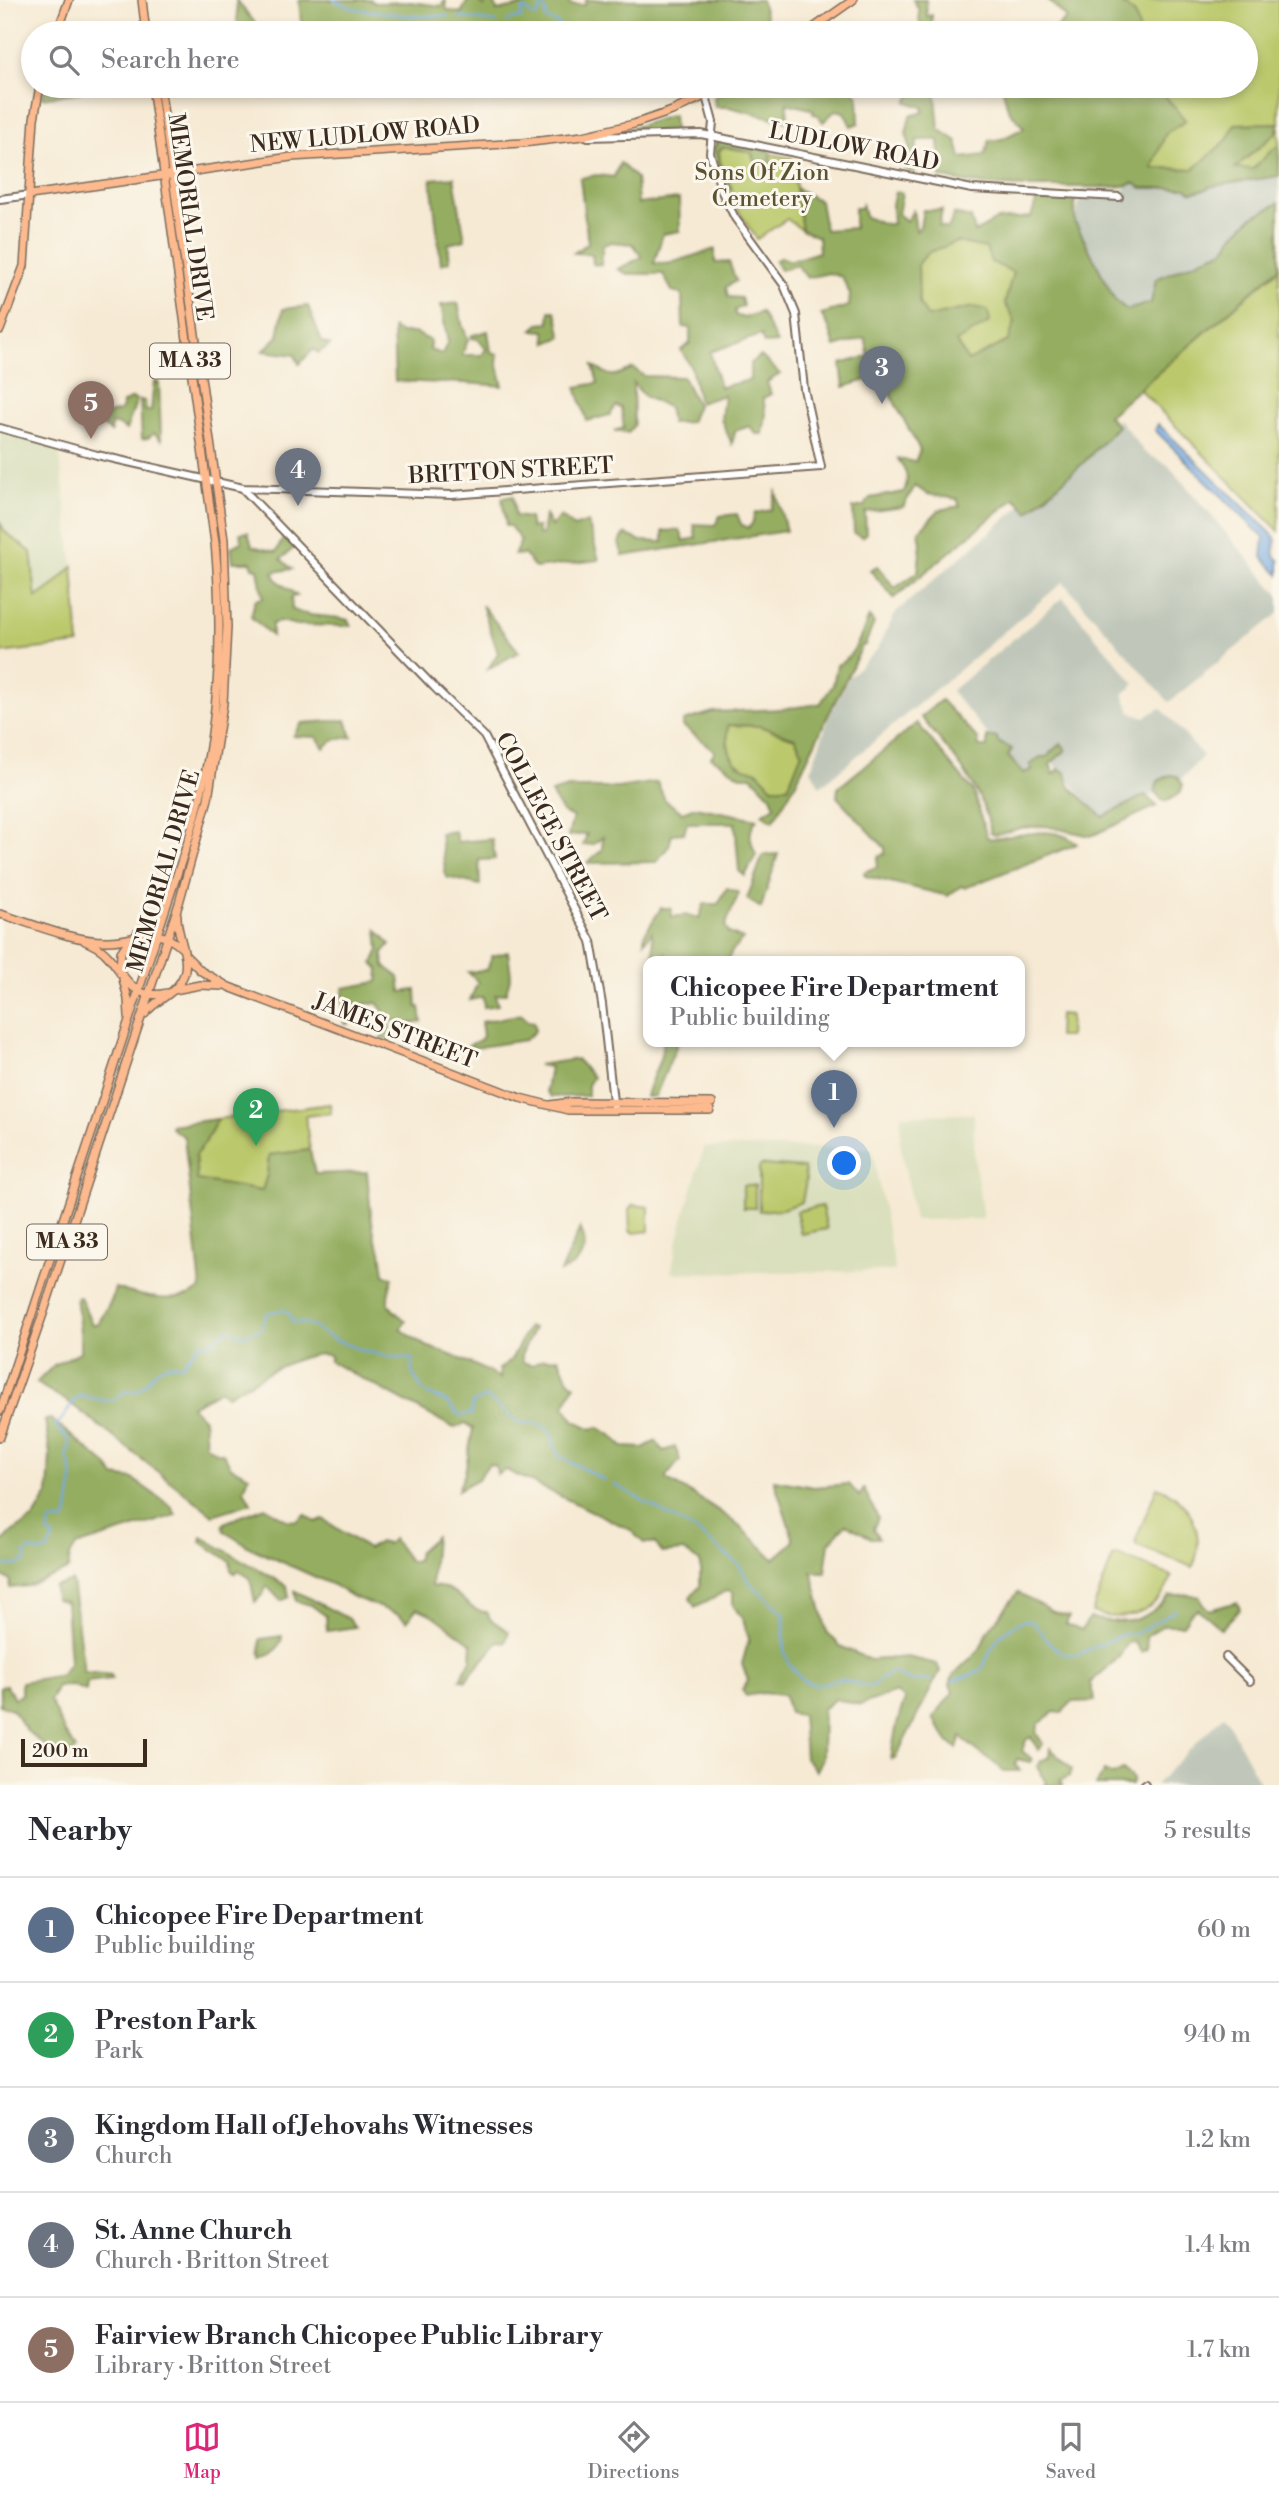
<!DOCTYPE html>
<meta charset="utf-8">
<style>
:root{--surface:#fff;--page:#f7f7f7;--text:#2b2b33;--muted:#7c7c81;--line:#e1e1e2;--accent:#db2777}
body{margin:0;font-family:"Libre Bodoni",serif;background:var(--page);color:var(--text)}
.scale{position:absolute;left:21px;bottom:18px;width:126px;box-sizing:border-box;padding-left:7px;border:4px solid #3b2a1e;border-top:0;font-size:19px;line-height:24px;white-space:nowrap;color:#3b2a1e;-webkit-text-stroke:5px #fbf7ec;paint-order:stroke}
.you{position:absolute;left:845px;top:1164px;width:24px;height:24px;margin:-18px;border:5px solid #fff;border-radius:50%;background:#1a73e8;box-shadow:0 0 0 10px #1a73e833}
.badge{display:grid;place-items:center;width:46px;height:46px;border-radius:50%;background:var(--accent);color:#fff;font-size:23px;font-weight:700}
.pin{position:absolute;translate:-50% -58px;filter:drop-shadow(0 2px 4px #0008)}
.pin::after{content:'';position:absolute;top:37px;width:24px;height:21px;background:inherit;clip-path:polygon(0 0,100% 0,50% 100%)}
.popup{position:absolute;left:643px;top:956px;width:382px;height:91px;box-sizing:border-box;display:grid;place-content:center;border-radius:14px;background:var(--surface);filter:drop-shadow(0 2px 5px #0005);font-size:23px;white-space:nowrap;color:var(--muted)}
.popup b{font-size:26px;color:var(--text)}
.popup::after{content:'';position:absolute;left:50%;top:100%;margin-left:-14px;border:14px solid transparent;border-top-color:var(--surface)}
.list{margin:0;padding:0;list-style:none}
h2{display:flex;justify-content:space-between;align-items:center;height:91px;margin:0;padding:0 28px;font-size:30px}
h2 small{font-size:23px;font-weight:400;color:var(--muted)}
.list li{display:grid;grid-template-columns:46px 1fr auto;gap:21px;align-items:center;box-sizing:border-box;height:105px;padding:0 28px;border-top:2px solid var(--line)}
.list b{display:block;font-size:26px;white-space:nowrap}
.list p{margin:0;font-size:23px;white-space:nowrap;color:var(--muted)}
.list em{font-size:23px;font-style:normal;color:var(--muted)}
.icon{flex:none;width:38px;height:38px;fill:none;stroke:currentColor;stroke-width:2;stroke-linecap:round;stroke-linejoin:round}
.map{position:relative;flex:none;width:1279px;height:1785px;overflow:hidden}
.search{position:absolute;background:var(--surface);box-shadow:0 4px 10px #0003;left:21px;right:21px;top:21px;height:77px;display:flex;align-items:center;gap:18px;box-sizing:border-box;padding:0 24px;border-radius:38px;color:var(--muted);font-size:26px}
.sheet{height:616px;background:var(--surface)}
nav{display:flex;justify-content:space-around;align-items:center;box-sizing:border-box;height:98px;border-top:2px solid var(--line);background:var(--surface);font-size:19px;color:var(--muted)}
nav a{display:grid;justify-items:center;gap:4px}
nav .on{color:var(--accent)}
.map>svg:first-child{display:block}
.built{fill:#dadfbd}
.industrial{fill:#c0c7ba}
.green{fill:#bbc96c;stroke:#7b7a45;stroke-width:2}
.forest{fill:#94ad60;stroke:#686c3f;stroke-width:2;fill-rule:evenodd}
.water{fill:#73a9e1;stroke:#576a80;stroke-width:2}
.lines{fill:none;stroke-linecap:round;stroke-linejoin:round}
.stream{stroke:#73a9e1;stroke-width:2}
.minor-casing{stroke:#7c6d5e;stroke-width:10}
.major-casing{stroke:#7c6d5e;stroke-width:10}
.minor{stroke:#fff;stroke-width:6}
.major{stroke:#fcba8e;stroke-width:7}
.labels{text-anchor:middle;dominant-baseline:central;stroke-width:6;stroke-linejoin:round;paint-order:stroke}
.shield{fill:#fbf7ec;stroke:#75685c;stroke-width:2}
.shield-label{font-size:21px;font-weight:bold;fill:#3b2a1e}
.street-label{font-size:23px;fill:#3b2a1e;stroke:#fbf7ec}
.park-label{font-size:23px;fill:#5b5232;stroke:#fbf7ec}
</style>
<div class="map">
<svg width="1279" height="1785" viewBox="0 0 1279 1785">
<rect width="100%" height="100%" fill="#fbf7ec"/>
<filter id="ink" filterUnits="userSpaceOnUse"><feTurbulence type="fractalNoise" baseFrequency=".0143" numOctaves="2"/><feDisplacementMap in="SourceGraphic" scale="14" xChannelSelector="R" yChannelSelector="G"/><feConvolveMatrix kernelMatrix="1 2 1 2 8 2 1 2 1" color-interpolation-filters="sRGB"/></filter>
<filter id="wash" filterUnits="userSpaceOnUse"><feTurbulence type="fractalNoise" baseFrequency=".00686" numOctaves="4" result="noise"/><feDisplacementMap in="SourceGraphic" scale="28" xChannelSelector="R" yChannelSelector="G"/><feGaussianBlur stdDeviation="1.57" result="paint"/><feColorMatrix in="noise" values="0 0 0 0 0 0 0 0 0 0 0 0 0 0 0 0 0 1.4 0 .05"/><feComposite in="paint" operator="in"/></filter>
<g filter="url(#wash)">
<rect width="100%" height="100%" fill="#f6ead4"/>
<path class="built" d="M0,431L59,449L73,566L54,585L35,598L31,552L5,532L0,523Z
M974,1114V1155L983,1219L914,1220L900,1142L901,1115Z
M704,1147L872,1148L895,1271L671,1273L680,1230Z"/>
<path class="industrial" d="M1279,176V203L1268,208L1233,236L1224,250L1157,279L1151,303L1126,310L1115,300L1075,222L1081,191L1126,190V186L1134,183L1142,188L1207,187Z
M1119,419L1145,453L1168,465L1279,595V613L1169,702L1063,582L820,787L811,769L829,718L849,677L877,650L896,612L1008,517Z
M1063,598L1135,684L1123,694L1131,713L1145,717L1161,708L1203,756L1176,785L1101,817L1048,757L1023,777L951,691Z
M1224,1715L1259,1781L1254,1785H1155Z"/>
<path class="green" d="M1118,0H1279V123L1236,124L1227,140L1194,169L1151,168L1166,133L1185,121L1165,96L1127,93L1120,86H1246V33H1140L1135,14Z
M1279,126V146L1272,150L1253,169L1234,168L1276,133Z
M714,142L792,158L802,230L787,219L757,239C735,208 719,180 714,142Z
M1021,231L1031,408L920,327L915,248L954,237L968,245Z
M1279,269V531L1139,389Z
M0,523L5,532L31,552L36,598L54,585L73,566L79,644L0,653Z
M728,725L759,726L795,738L802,752L788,787H772L756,770C729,769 726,747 728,725Z
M1059,1014L1070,1015L1069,1037H1058Z
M330,1104L331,1113L305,1116L310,1150L269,1155L267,1175L262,1191L197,1180L195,1155L205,1143L217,1119Z
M762,1165L804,1168L806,1180L802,1202L782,1209L759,1211V1167Z
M743,1185H755V1208H743Z
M634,1205L649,1207V1231L634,1233L630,1231L629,1210Z
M822,1206L827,1229L801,1234L796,1211Z
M1157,1487C1191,1499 1206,1534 1193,1567L1137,1546L1135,1542Z
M1117,1555L1172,1576C1160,1610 1126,1625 1092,1612L1113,1557Z"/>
<path class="forest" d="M236,0L256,24L251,27L253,33L238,32Z
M299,0H371L374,3L410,2L441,6L445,0L447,10L461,13L468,0H476L484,6L487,0H494L497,11L547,0H569L570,5H585L586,0H761L770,33H459L428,27L427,33H302Z
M913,0H926L927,16L932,15L931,33H921L918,8Z
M1048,0H1118L1135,14L1140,33H1050L1067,18Z
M46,86H81L80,92L42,98Z
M689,86H717L687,99Z
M736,86H849L858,96L859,123L851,126L844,112L836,110L823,122L818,115L813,114L814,110L787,103L788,122L729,107H715L714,97Z
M916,86H935L939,129L957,141L961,158L985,155L989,141L1002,139L1024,128L1008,109L1002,86H1120L1127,93L1165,96L1186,121L1166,133L1152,168L1194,169L1227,140L1235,124L1279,123L1276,133L1235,168L1253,169L1272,150L1279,146V176L1207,187V189L1192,192L1187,188H1142L1134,183C1118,189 1098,187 1080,187C1033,187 986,189 940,177L939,140H917L915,173L905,170L910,145L906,134L910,116L924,112L923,107L907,102Z
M673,115L674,131L628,133V129Z
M719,140L770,151L771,165L755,162L751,152L723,147L719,151L720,162L732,189L723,187L713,147L718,145Z
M620,163L636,178L638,204L679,199L680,231L663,234L654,263L667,264L715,249V263L729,262L736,281L726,287L728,297L741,298L743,306L735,310V315L744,318L761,312L777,343L764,344L761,335L710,352L720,387L750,380V363L761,356L780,374L767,382L771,394L763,398L766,414L763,434H756L750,426L735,431L732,444L721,419L724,395L699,403L691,367L681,350L690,343V328L683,327L682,294L672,291L663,274H627L618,269L642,257L633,244L611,242L603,245L601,265L593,264L592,254L574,253L588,243L580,178L597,175L614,177Z
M454,177L465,240L448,244L450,261L441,264L431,179Z
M796,188L820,201L825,230L854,228V208H860L862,204L865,217L885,224H893L892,205L895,192L902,193L898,214L907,221L913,210L916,231L920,227L923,210H942L939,226L948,229L954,214L971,218L975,232L996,220L1031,217L1038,196L1075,198V222L1115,300L1127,310L1151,303L1156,279L1224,250L1233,236L1252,217L1279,203V268L1108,416L1118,426L1082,464L1028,512L1015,498L894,598L870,570L877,566L895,588L918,572L921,543L919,531L939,510L960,506L957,499L927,494L915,486L903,507L865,512L866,533L863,537L854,533L853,508L864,506L870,498L904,492C910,478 906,471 898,459L915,462L920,450L890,394V387L880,385L873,378L844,387L841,364L869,356L865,338L835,347L829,328L821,314L849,306L850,294L842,277L829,273L807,278L797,265L780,270L775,261L781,257L790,261L819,252L818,237L802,230ZM957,242L986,248L991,262L1013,272L1005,303L1015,322L1008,341L968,361L956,342L990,322L988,310L973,307L928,317L919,303L918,264L929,252Z
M458,303L462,324L468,340L462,355H482L486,349L478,339L471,338L472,335L488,331L491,352L498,354L497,362L503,386C491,385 450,381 444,383L395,381L393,328L401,333H416L430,341V350L442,354L448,342L441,305Z
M308,306L322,342L330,345L318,353L314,349L299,364L295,355L263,351L278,336L283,309Z
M550,311H555C559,318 559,329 562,337L547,343L545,331L532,330L539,324L549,323Z
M593,366C612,378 613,378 633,368L644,376L683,377L697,405L690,422L671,423L668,407L645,397L633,383L634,425L628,433L614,431L624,428L621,408L616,406L610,415L587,421L576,387L598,383Z
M154,381L159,383L161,440L154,433L148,438L142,439L140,400L145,401L146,411H151Z
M132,398L137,400L126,430L119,425L111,424V432L100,424L108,414L120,411L123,403Z
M776,492L786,531L623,556L619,543L625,534L641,541L663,542V531L680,530L684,541L696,538L694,524L715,525L720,516L737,514L741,524L748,528L752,524L755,513L771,510Z
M513,496L515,516L529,518L531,528L538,527V534L542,535L545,515L551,526L561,516L574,527L588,522L599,560L535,568L524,554L514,555L521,541L510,526H506L502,498Z
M248,532L252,546L276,552L284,537L295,547L281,559L292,569L273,572L277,580L297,596L291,597L292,609C310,619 328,614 348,620L351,626L297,625L280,621L272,624V636L251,617L255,600L263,598L258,569L253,568L251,562H233L231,547L242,542L240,533Z
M482,605L519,652L488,669L498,653Z
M869,617L874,623L865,645L862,646L795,784L773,821L762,814L775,806L771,796L752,776H741L711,757L715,751L683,726V721L713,712L782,709L820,704L833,685L837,665C854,658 862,634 869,617ZM728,725L759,726L795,738L802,752L788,787H772L756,770C730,769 725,747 728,725Z
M941,700L978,739L979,747H987V737H997L998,742L1012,749L1008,756L1023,773L1032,770L1030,765L1040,757H1047L1061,743L1066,750L1050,764L1054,774L1059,769L1066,773L1069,786L1103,817L1145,795L1157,806L1091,836L1045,826L1021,828L995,835L991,833C983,786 950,753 921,717Z
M346,720L352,737L333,740L324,748L317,737L293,736L302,723Z
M917,723L973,791L987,837L991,839C1019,837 1053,822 1077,844L965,888L961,886L948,896L865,876L864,872L877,867L878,857L885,853V848L837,797L838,788Z
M1170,775L1177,776L1183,785L1180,793L1167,801L1162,800L1155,792L1158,781Z
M657,782L665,800L682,812L695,807L757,819C747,832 750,840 756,855L745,876L739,871L735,823H687L684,833L672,834L669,846L656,862L587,863L602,850L603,837L594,844L583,845L587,834L568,836L573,817L563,813L551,793L568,788H618Z
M455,831L457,842L492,839L495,859L479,860L480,885L446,877L440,833Z
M778,854L761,908L747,899L763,855Z
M727,888L739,893L725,926L729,933L743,939L732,951L727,962H667L666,953L654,957L652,932L644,942V935L661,908H671L672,917L687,915L699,918L704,904H718Z
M377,930L390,944L383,953L384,966L399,977L401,992L416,990L417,1007H420L422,1022L407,1024L395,1020L390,1023V1039L381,1038L386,1015L377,1003C358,1003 355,1007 349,1024H345L343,988L378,982L379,969L373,963L379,950Z
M508,952L511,975L506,993L495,995L498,1005L484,1007L483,997L470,1000L478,982L468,972L487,970L492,956Z
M522,1014L527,1021L534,1022L535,1031L525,1040L459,1050L480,1040L483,1036L481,1022Z
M663,1042H678L655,1097H646C650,1078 663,1060 663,1042Z
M576,1059L593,1077L588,1085V1096L551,1097L546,1091L550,1067L538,1065Z
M217,1119L205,1143L195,1155L197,1180L262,1191L267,1175L269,1155L310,1150L315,1174L367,1172L371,1215L375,1239L381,1251L384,1274L393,1278C384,1302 386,1306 406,1321L400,1329C409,1334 420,1344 429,1347C454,1356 478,1365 501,1379L499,1369L511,1360L528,1327L534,1328L522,1353V1362L533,1365L542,1359L559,1358L568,1380L575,1385L564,1406L575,1421L592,1429L597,1427L613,1436L623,1447L643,1448L656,1441L663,1451L675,1447L680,1460L666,1477L667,1480C713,1505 739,1522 774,1559L794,1541L774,1480L814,1487L849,1484L859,1496L864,1489L878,1518L873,1529L879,1538H871L846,1524L829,1543L825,1572H812L827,1632L840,1646L870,1660L908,1657L937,1664L940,1671L895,1759L891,1760C893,1740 898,1717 905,1699L896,1692L860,1705L835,1699L823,1709L822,1758L816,1771L805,1758L802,1715L789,1713L784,1695L761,1693L746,1696L742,1690L748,1680L742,1664L749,1639L743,1620L733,1605V1592L728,1590L695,1607L690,1598L700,1586V1562L683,1551L662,1553L655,1543H644L629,1529L506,1470L497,1475L496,1466L489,1464L478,1479L458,1490L465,1473L473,1428L465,1424L454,1428L329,1361L331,1356C308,1346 247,1384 226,1396L220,1390L191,1406L204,1419L206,1445L217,1453H223L231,1467L249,1476L244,1490L251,1503L213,1515L70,1403L36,1383L54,1365L80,1352V1332L76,1297H80L92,1324H98L112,1299L115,1288C138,1296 181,1307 201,1288L184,1137L171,1128V1125Z
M580,1228C591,1250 581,1264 560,1272Z
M51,1419L108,1466L114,1476L133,1479L172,1507L176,1515L76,1546L70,1556L68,1570L28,1586L10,1588L11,1581L0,1574V1545L12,1532L34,1518L48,1494L50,1454L45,1420Z
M265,1507L287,1520L297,1521L305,1514L316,1522L323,1519L368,1549L379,1542L387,1544L393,1539L410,1562L417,1561L419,1551L435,1537L431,1586C436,1587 443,1587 448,1589C462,1594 470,1613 487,1612L490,1619L509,1632L505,1643L498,1642L465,1681L460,1679L471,1660L472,1644L433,1615L417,1608L407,1621L397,1614L351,1596L333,1585L249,1547L224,1531L223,1525L226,1522Z
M202,1537L287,1586L289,1597L281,1601L267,1586L262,1595L255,1602L250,1578L238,1570L235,1574L231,1570L230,1561L201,1542Z
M72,1581L84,1672L111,1675L112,1679L87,1682L86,1691L71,1685L57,1686L50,1701L65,1733L76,1749L67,1758L47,1756L45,1746L27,1731L12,1709L0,1705V1687L6,1685L14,1698L21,1695V1682L61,1675L70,1662L66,1602L55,1599L54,1587Z
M295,1591L349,1619L355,1627L327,1631L326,1616L311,1605L296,1601Z
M1018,1592L1051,1611L1069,1617L1066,1624L1082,1630L1089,1618C1125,1624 1143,1625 1169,1596L1188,1594L1200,1597L1203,1604L1209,1610L1237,1602L1240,1609L1221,1629L1198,1609L1191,1613L1183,1625H1164L1146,1636L1147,1649L1141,1652L1134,1642L1128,1643L1116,1660L1090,1683L1095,1701L1072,1702L1061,1713L1054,1712L1039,1723L1036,1733L1043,1744L1038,1750L1031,1737L1026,1740L1022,1751L1032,1759L1030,1762L1017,1759L1015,1764L1020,1771H1004C990,1758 973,1751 961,1736L957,1748L949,1743L933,1718L953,1692L950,1685L953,1675L980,1649L988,1631Z
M282,1636C281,1648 272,1654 261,1657L260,1639Z
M1050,1748L1072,1769L1070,1776L1060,1780L1062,1785H1045L1047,1781L1041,1775L1038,1766L1041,1761L1049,1757Z
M1123,1770L1133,1779L1131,1785H1096L1104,1771L1113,1775Z"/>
<path class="water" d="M1158,424L1274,536L1276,542L1274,555L1279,560V575L1262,557L1264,538L1155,430Z"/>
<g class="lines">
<path class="stream" d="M334,0L351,8L410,16H448
M458,17L496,22
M507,21L522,17V10L526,9L533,16H538L541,7L546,10V19L559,24V33
M616,33L615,31C622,25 630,25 636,19H642V28L646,30L664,23
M614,1484L699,1533L739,1565L749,1582L784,1614V1651L790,1665L803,1681L817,1685L839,1679L870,1687L892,1672L911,1681L931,1680
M1,1564L13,1566L26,1561L25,1554L31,1549L38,1552L48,1550L53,1538L48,1531L50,1522L66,1520C69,1512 68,1506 70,1498C74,1482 73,1470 66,1455L71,1442L55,1425C68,1418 68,1402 81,1395C99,1399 111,1407 125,1391C155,1395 146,1358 182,1365L200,1343H211L227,1329L244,1335L261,1329L267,1313L283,1310L289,1313L292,1322C313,1322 316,1330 332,1338C357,1350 385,1358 413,1359L412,1373L424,1392L447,1402L459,1415L472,1414V1404L486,1397L518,1422L537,1424L549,1429L558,1455L604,1480
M953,1681L981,1671C993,1644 997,1633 1024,1620L1033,1622L1044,1637L1055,1648L1065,1654L1077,1655L1126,1633L1136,1634L1175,1610"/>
</g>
</g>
<g filter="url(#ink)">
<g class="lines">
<g class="minor-casing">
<path id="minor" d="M588,137L701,134L972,189L1119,197
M0,199L30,195
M0,428L97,455L243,488L452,495L821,467L804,389L796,314L784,285L735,218L722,192L710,153L713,122L706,96
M243,489L434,687L484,736L591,941L602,1004L614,1110
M1226,1657L1250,1681
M1144,1785L1145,1784"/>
</g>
<g class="major-casing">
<path id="major" d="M142,0L146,33
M57,33L69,0
M806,33L853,0
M30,195L291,157L522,143L583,136L634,124L672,111L726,86
M0,330L24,266L34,119L40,86
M0,914C34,924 71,941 106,941C137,942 155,922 183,949
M137,933L163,911
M85,941C92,944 99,947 105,953C125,972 129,1002 167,993
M185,955L201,971L229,987L520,1098L568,1110H710
M120,973L121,952L130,939
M123,979L128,999L129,1016
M174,990L200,985L221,986
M145,1014C154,1001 169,997 178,985C196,964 176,938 177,915
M550,1105L572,1102L712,1103
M0,1411L189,838C218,744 224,641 215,543L152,86
M0,1437L43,1314L179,903L208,799L223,704L227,627L224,540L160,86"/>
</g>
<use href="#minor" class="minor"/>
<use href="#major" class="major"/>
</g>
</g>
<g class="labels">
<g class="shield">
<rect x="150" y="343.5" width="80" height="35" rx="5"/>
<rect x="27" y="1224.5" width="80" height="35" rx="5"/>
</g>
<g class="shield-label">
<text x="190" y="361">MA 33</text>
<text x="67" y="1242">MA 33</text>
</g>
<g class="street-label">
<text transform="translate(365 135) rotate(-5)">NEW LUDLOW ROAD</text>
<text transform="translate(854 147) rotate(11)">LUDLOW ROAD</text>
<text transform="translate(190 217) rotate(82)">MEMORIAL DRIVE</text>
<text transform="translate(511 471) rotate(-3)">BRITTON STREET</text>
<text transform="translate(551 827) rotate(62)">COLLEGE STREET</text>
<text transform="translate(164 871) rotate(-74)">MEMORIAL DRIVE</text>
<text transform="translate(395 1031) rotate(21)">JAMES STREET</text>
</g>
<g class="park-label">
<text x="762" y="173">Sons Of Zion<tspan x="762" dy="26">Cemetery</tspan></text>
</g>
</g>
</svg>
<div class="scale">200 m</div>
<div class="you"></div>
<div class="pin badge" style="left:834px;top:1128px;background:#5c6f8a">1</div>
<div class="popup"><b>Chicopee Fire Department</b>Public building</div>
<div class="pin badge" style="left:256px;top:1146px;background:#2e9e5b">2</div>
<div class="pin badge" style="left:882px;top:404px;background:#6b7280">3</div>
<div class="pin badge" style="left:298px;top:506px;background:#6b7280">4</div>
<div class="pin badge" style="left:91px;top:439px;background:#8d6e63">5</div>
<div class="search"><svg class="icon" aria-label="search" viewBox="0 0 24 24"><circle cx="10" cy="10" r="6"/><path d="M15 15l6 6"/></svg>Search here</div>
</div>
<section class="sheet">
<h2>Nearby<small>5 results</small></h2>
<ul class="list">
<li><span class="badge" style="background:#5c6f8a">1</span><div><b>Chicopee Fire Department</b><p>Public building</p></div><em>60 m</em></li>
<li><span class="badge" style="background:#2e9e5b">2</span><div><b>Preston Park</b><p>Park</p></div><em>940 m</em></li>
<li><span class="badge" style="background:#6b7280">3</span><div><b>Kingdom Hall of Jehovahs Witnesses</b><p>Church</p></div><em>1.2 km</em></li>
<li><span class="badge" style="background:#6b7280">4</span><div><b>St. Anne Church</b><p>Church · Britton Street</p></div><em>1.4 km</em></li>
<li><span class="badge" style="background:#8d6e63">5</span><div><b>Fairview Branch Chicopee Public Library</b><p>Library · Britton Street</p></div><em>1.7 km</em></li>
</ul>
</section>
<nav>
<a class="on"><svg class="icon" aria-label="map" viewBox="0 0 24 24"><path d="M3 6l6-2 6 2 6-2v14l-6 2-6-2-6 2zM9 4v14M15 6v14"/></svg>Map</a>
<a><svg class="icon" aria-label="directions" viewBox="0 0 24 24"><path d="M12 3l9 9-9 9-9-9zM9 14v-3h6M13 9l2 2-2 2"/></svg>Directions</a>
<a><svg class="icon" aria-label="saved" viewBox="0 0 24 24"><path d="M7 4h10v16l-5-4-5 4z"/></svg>Saved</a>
</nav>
